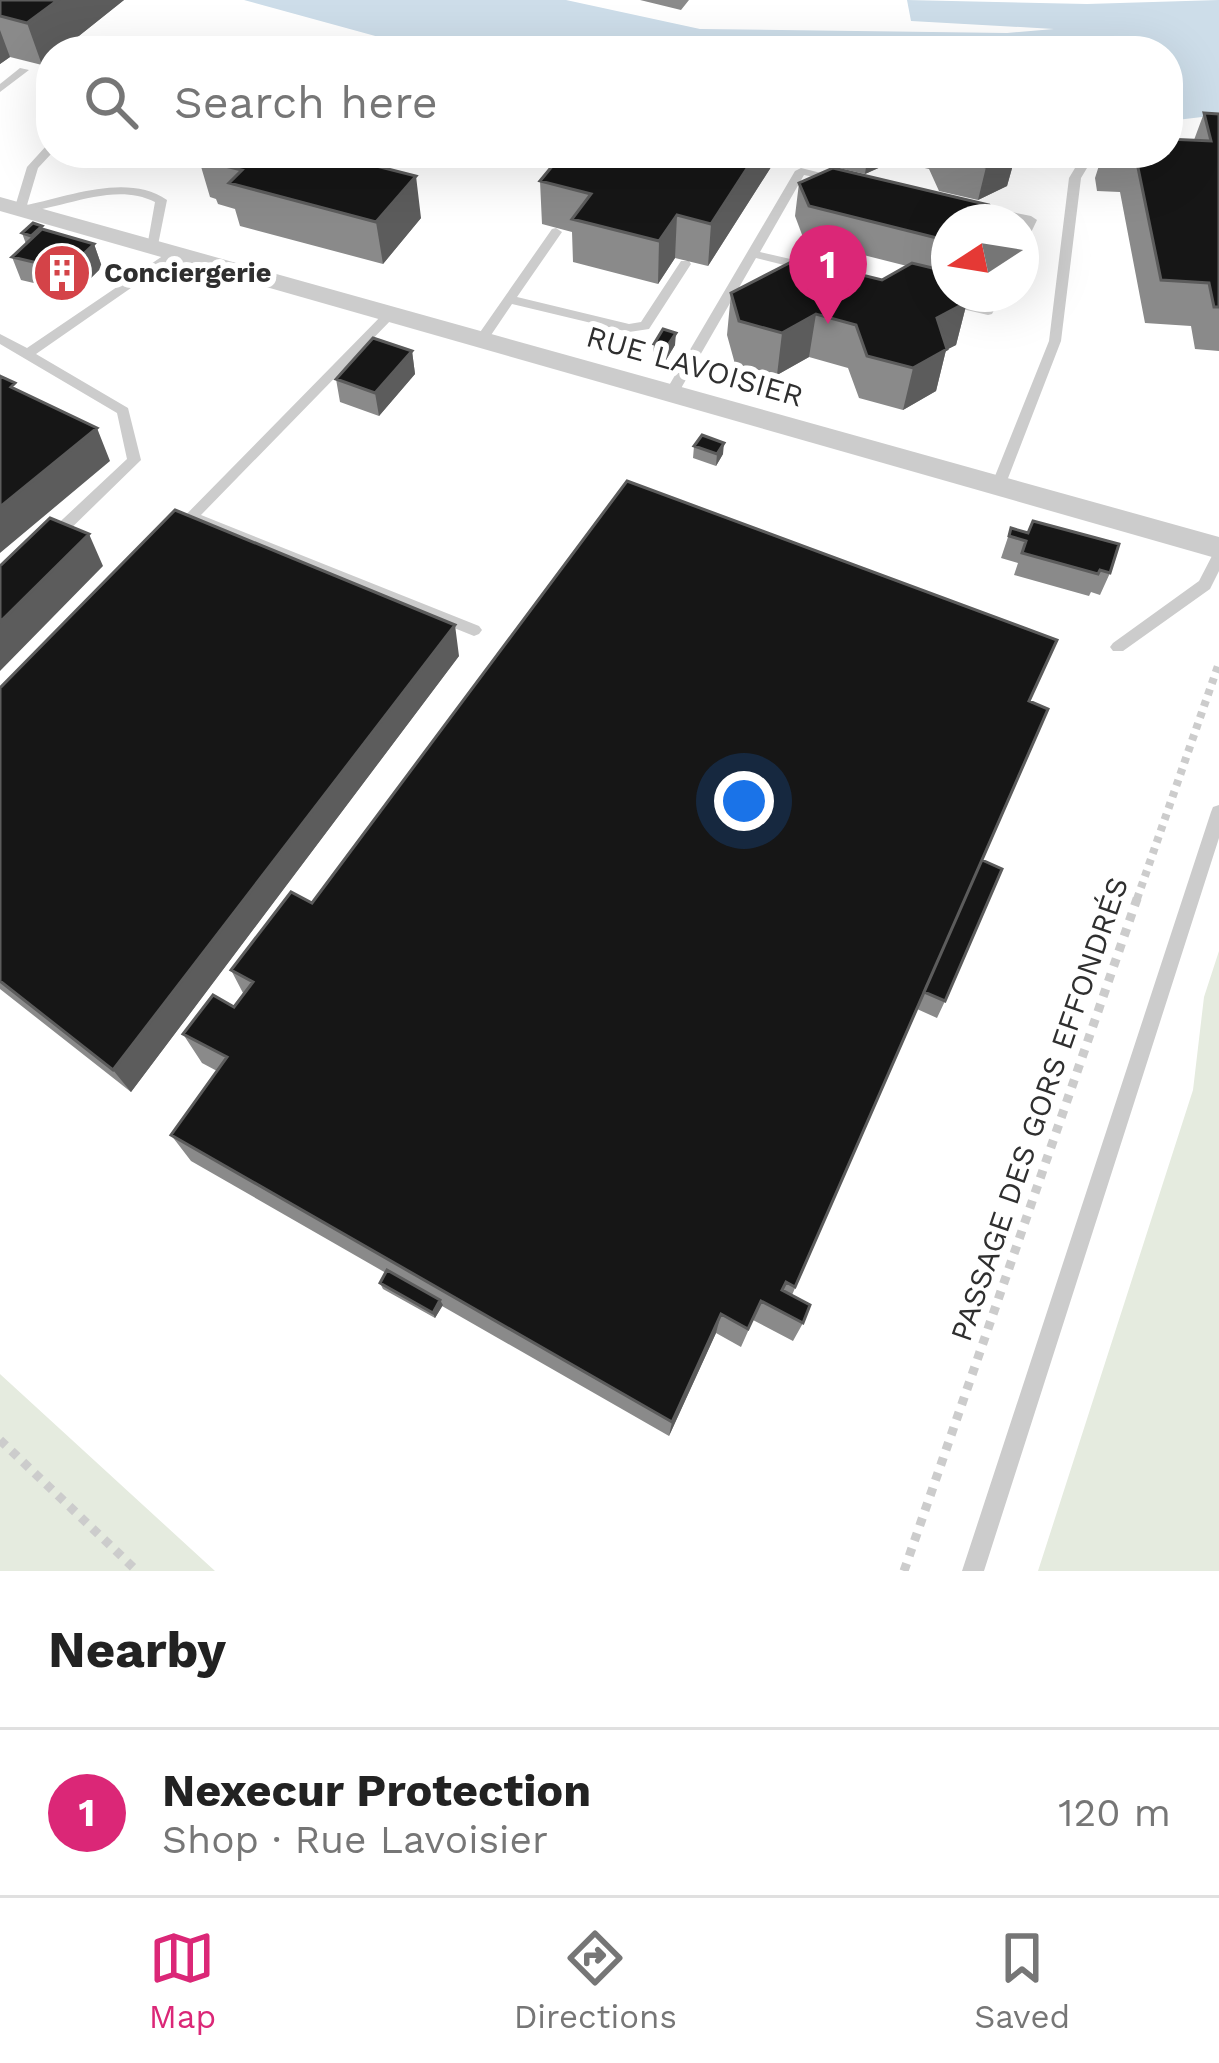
<!DOCTYPE html>
<meta charset="utf-8">
<style>
:root{--surface:#fff;--page:#f6f6f6;--text:#222;--muted:#767676;--line:#e0e0e0;--accent:#db2777}
body{margin:0;font-family:"Work Sans",sans-serif;background:var(--page);color:var(--text)}
.compass{position:absolute;left:931px;top:204px;width:108px;height:108px;border-radius:50%;background:var(--surface);box-shadow:0 12px 48px #0002;rotate:258deg}
.you{position:absolute;left:744px;top:801px;width:42px;height:42px;margin:-30px;border:9px solid #fff;border-radius:50%;background:#1a73e8;box-shadow:0 0 0 18px #1a73e833}
.badge{display:grid;place-items:center;width:78px;height:78px;border-radius:50%;background:var(--accent);color:#fff;font-size:39px;font-weight:700}
.pin{position:absolute;translate:-50% -99px;filter:drop-shadow(0 3px 6px #0008)}
.pin::after{content:'';position:absolute;top:63px;width:42px;height:36px;background:inherit;clip-path:polygon(0 0,100% 0,50% 100%)}
.list{margin:0;padding:0;list-style:none}
h2{display:flex;justify-content:space-between;align-items:center;height:156px;margin:0;padding:0 48px;font-size:51px}
h2 small{font-size:39px;font-weight:400;color:var(--muted)}
.list li{display:grid;grid-template-columns:78px 1fr auto;gap:36px;align-items:center;box-sizing:border-box;height:168px;padding:0 48px;border-top:3px solid var(--line)}
.list b{display:block;font-size:45px;white-space:nowrap}
.list p{margin:0;font-size:39px;white-space:nowrap;color:var(--muted)}
.list em{font-size:39px;font-style:normal;color:var(--muted)}
.icon{flex:none;width:66px;height:66px;fill:none;stroke:currentColor;stroke-width:2;stroke-linecap:round;stroke-linejoin:round}
.map{position:relative;flex:none;width:1219px;height:1571px;overflow:hidden}
.search{position:absolute;background:var(--surface);box-shadow:0 12px 48px #0002;left:36px;right:36px;top:36px;height:132px;display:flex;align-items:center;gap:30px;box-sizing:border-box;padding:0 42px;border-radius:48px;color:var(--muted);font-size:45px}
.sheet{height:324px;background:var(--surface)}
nav{display:flex;justify-content:space-around;align-items:center;box-sizing:border-box;height:168px;border-top:3px solid var(--line);background:var(--surface);font-size:33px;color:var(--muted)}
nav a{display:grid;justify-items:center;gap:6px}
nav .on{color:var(--accent)}
.map>svg:first-child{display:block}
.green{fill:#e5ebdf}
.water{fill:#cddde9}
.lines{fill:none;stroke-linecap:round;stroke-linejoin:round}
.path-far1{stroke:#ccc;stroke-width:8;stroke-dasharray:6 6;stroke-linecap:butt}
.path{stroke:#ccc;stroke-width:9;stroke-dasharray:8 8;stroke-linecap:butt}
.lane{fill:#ccc;fill-rule:evenodd}
.street{fill:#ccc;fill-rule:evenodd}
.wall{fill:#8a8a8a}
.shaded-wall{fill:#5c5c5c}
.building{fill:#161616;stroke:#5c5c5c;stroke-width:3}
.labels{text-anchor:middle;dominant-baseline:central;stroke-width:12;stroke-linejoin:round;paint-order:stroke}
.far-poi-label{font-size:27px;font-weight:bold;fill:#2f2f2f;stroke:#fff;text-anchor:start}
.street-label{font-size:30px;fill:#2f2f2f;stroke:#fff}
</style>
<div class="map">
<svg width="1219" height="1571" viewBox="0 0 1219 1571">
<rect width="100%" height="100%" fill="#fff"/>
<path class="green" d="M1219,951V1571H1038L1193,1090L1204,997Z
M0,1374L215,1571H0Z"/>
<path class="water" d="M244,0H566L700,29L1007,33L1054,29L911,21L907,0L1087,4L1219,0V115L1168,121V51H430Z"/>
<g class="lines">
<path class="path-far1" d="M1137,899L1219,663"/>
<path class="path" d="M0,1440L137,1571
M904,1571L1138,896"/>
<path class="lane" d="M220,38L229,40L213,51H201Z
M20,68L29,70L0,92V84Z
M51,144L52,153L38,168L27,205C70,196 128,173 167,200L157,250L153,251L147,247L155,202C111,180 60,212 16,212L14,210L27,167L47,145Z
M1084,153H1096L1081,178L1061,341L1005,486L998,491L991,486L1049,341L1069,178Z
M801,168L841,178L835,181L804,175L760,252L812,264L814,267L808,271L756,258L676,397H666L664,394L795,171Z
M972,204L1031,216L1037,220L1027,241L1021,245V229L1024,222L968,210V206Z
M556,228L562,232L517,297L629,324L641,322L681,261H689L691,264L649,329L629,332L512,304L487,341H477L476,338L552,229Z
M173,249L177,250V256L36,354L128,408L141,460L58,541H48L46,537L48,533L127,459L117,413L0,344V334L27,348Z
M990,294H1002L992,314L988,315L945,305L943,302L949,298L984,306Z
M391,309L395,310V316L201,515L479,626L482,630L479,634L474,636L193,523L181,536H171L169,532L387,310Z
M1219,551V571L1210,589L1123,651H1113L1110,647L1113,643L1199,581L1214,552Z
M1219,805V838L984,1571H962L1211,812L1213,807Z"/>
<path class="street" d="M0,197L1219,537V559L0,211Z"/>
</g>
<path class="wall" d="M0,0H124L60,51H51V58L42,65L10,57L0,64Z
M640,0H689L681,10Z
M1204,113L1219,114V351L1195,349L1191,326L1145,323L1120,192L1097,191L1095,178L1103,153H1168L1194,140Z
M197,153L421,218L383,264L240,226L235,209L218,204L216,199L210,197Z
M406,153H474L463,167Z
M563,153H780L708,266L675,258L658,284L573,262L572,232L542,224L540,181Z
M823,153H1019L1016,154L1007,186L978,200L939,191L929,169L894,161L865,174L826,165Z
M799,183L949,222V294L967,302L956,345L946,350L936,391L903,410L859,398L848,368L809,357L777,375L735,364L727,335L731,293L882,280L907,266L804,240L795,216Z
M44,229L94,244L102,267L76,293L21,280L12,257L26,244L22,233Z
M654,344L675,345L666,360L653,356Z
M412,351L415,374L379,416L340,402L336,379Z
M694,446L723,454L716,466L693,458Z
M1011,528L1110,573L1100,595L1091,592L1089,596L1014,575L1018,563L1001,558Z
M459,656L131,1092L0,989V688Z
M1030,702L982,860L945,1001L937,1018L917,1009L792,1295L803,1323L793,1341L753,1320L741,1347L716,1333L669,1436L442,1306L435,1318L383,1289L380,1283L386,1273L191,1161L171,1135L217,1071L202,1063L183,1034L234,1006L243,993L231,970L312,903Z"/>
<path class="shaded-wall" d="M58,0H124L60,51H51V58L42,65L27,23Z
M0,30L10,57L0,64Z
M461,153H474L463,167Z
M757,153H780L708,266L711,224Z
M868,153H895L894,161L865,174Z
M1000,153H1019L1016,154L1007,186L978,200L986,167Z
M416,176L421,218L383,264L376,222Z
M677,215L675,258L658,284L659,241Z
M94,244L102,267L76,293L67,270Z
M967,302L956,345L946,350L936,391L903,410L913,368L937,318Z
M816,314L809,357L777,375L782,333Z
M676,333L675,345L666,360V348Z
M412,351L415,374L379,416L375,393Z
M97,428L110,461L0,553V507Z
M724,443L723,454L716,466L717,454Z
M89,534L103,566L0,671V622Z
M455,625L459,656L131,1092L113,1070Z
M440,1300L443,1305L435,1318L433,1313Z
M721,1314L716,1333L669,1436L672,1422Z"/>
<path class="building" d="M0,0H58L27,23L0,16Z
M296,38L350,50L281,51Z
M1204,113L1219,114V307H1214L1209,283L1161,280L1135,153H1168V139L1211,141Z
M198,153H325L416,176L376,222L229,183L242,170L207,162L211,158Z
M563,153H757L711,224L677,215L659,241L572,219L591,194L540,181Z
M944,153H1015L986,167L946,158Z
M833,168L989,205L997,222H949V241L809,206L799,183Z
M33,223L42,226L31,236L22,233Z
M42,229L94,244L67,270L12,257Z
M797,259L882,280L912,263L949,272V294H964L967,302L937,318L947,349L913,368L867,356L856,325L816,314L782,333L739,321L731,293Z
M663,329L676,333L666,348L654,344Z
M373,338L412,351L375,393L336,379Z
M0,376L15,383L11,387L97,428L0,507Z
M702,435L724,443L717,454L694,446Z
M627,481L1057,640L1029,701L1048,709L795,1287L786,1282L782,1290L810,1305L803,1323L761,1301L748,1329L721,1314L672,1422L171,1135L227,1057L183,1034L213,995L234,1007L253,982L231,970L291,892L312,903Z
M175,510L455,625L113,1070L0,981V688Z
M50,518L89,534L0,622V566Z
M1033,521L1119,544L1110,573L1100,570L1098,574L1022,553L1026,541L1009,536L1011,528L1028,533Z
M982,860L1002,869L945,1001L924,992Z
M387,1270L440,1300L433,1313L380,1283Z"/>
<defs>
<g id="building-disc" transform="scale(3)"><circle r="9.5" fill="#d44348" stroke="#fff"/><path d="M-4-6H4V6H1V3H-1V6H-4ZM-2.5-4.3h1.7v1.8h-1.7ZM.8-4.3h1.7v1.8H.8ZM-2.5-1h1.7V.8h-1.7ZM.8-1h1.7V.8H.8Z" fill="#fff"/></g>
</defs>
<g fill-rule="evenodd">
<use href="#building-disc" x="62" y="273"/>
</g>
<g class="labels">
<g class="far-poi-label">
<text x="104" y="273">Conciergerie</text>
</g>
<g class="street-label">
<text transform="translate(695 366) rotate(16)">RUE LAVOISIER</text>
<text transform="translate(1039 1109) rotate(-71)">PASSAGE DES GORS EFFONDRÉS</text>
</g>
</g>
</svg>
<svg class="compass" viewBox="-18 -18 36 36"><path d="M0-13l5 13h-10z" fill="#e53935"/><path d="M0 13l5-13h-10z" fill="#767676"/></svg>
<div class="you"></div>
<div class="pin badge" style="left:828px;top:324px">1</div>
<div class="search"><svg class="icon" aria-label="search" viewBox="0 0 24 24"><circle cx="10" cy="10" r="6"/><path d="M15 15l6 6"/></svg>Search here</div>
</div>
<section class="sheet">
<h2>Nearby<small></small></h2>
<ul class="list">
<li><span class="badge">1</span><div><b>Nexecur Protection</b><p>Shop · Rue Lavoisier</p></div><em>120 m</em></li>
</ul>
</section>
<nav>
<a class="on"><svg class="icon" aria-label="map" viewBox="0 0 24 24"><path d="M3 6l6-2 6 2 6-2v14l-6 2-6-2-6 2zM9 4v14M15 6v14"/></svg>Map</a>
<a><svg class="icon" aria-label="directions" viewBox="0 0 24 24"><path d="M12 3l9 9-9 9-9-9zM9 14v-3h6M13 9l2 2-2 2"/></svg>Directions</a>
<a><svg class="icon" aria-label="saved" viewBox="0 0 24 24"><path d="M7 4h10v16l-5-4-5 4z"/></svg>Saved</a>
</nav>
